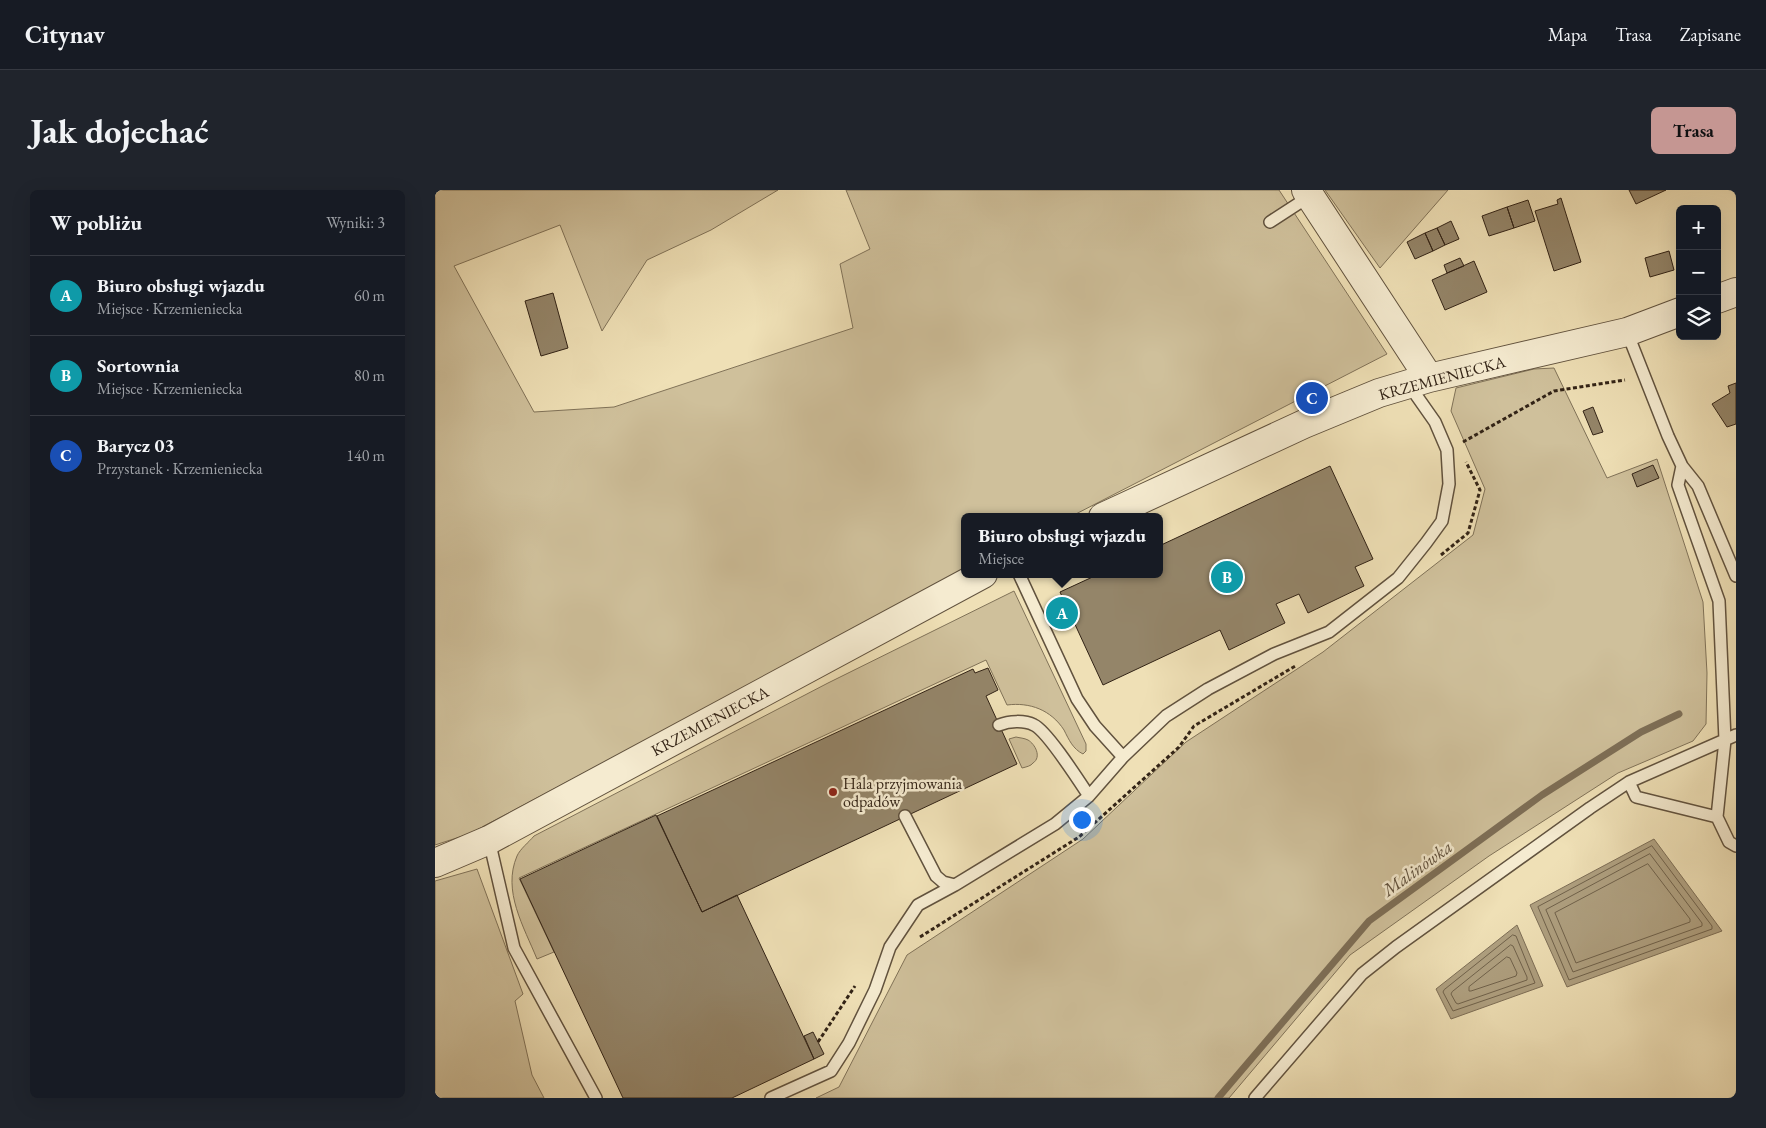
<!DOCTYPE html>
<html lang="pl">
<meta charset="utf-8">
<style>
:root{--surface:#171b24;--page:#20242c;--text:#f1f3f6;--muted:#9ea1a6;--line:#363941;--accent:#c59692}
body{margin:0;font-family:"EB Garamond",serif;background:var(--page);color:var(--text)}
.controls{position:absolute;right:15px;top:15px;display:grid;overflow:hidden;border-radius:8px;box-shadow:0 5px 20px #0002}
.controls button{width:45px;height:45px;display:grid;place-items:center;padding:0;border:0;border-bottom:1px solid var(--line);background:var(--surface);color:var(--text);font:25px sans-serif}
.you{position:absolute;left:646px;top:629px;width:18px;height:18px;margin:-12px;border:4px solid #fff;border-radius:50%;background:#1a73e8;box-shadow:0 0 0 8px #1a73e833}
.badge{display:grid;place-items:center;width:32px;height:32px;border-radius:50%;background:var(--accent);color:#fff;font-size:16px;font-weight:700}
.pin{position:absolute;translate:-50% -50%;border:2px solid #fff;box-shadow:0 1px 5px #0006}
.popup{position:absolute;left:526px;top:323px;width:202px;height:65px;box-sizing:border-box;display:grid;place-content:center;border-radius:8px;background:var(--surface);filter:drop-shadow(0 1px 4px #0005);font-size:16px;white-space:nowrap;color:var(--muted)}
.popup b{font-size:19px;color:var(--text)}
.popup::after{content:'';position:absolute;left:50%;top:100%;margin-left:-10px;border:10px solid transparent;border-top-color:var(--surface)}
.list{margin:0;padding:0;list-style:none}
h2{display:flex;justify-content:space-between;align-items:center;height:65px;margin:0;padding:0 20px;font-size:21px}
h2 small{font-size:16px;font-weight:400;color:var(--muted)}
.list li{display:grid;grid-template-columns:32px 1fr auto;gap:15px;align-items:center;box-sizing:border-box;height:80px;padding:0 20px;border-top:1px solid var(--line)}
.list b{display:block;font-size:19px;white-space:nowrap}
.list p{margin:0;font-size:16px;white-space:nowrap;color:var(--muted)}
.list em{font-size:16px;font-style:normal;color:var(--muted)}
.icon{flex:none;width:28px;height:28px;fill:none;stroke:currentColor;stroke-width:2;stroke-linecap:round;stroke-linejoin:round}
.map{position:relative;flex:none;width:1301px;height:908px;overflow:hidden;border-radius:8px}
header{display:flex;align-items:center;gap:30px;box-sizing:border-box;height:70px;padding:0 25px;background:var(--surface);border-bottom:1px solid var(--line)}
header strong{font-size:24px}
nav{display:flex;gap:28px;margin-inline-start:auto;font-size:18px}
.intro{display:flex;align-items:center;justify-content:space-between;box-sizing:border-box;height:120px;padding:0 30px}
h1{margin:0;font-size:35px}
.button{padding:12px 22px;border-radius:8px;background:var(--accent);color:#111;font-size:18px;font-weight:700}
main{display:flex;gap:30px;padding:0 30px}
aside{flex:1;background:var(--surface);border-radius:8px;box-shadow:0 5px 20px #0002}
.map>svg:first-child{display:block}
.green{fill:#cfc09b;stroke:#807258}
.water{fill:#afa080;stroke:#7d6e56}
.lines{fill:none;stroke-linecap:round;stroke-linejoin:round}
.shore{stroke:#70624b;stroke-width:1}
.stream{stroke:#7d6e56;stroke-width:7}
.building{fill:#948569;stroke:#322316}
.service-casing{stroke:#61523e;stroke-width:14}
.tertiary-casing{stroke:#61523e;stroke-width:30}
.path{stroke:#322316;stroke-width:3;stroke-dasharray:4 2.5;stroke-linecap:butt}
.service{stroke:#f5ebd0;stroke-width:11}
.tertiary{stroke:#f5ebd0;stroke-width:28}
.poi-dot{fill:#8f2418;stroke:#f5ebd0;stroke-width:2}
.labels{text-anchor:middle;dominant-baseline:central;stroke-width:5;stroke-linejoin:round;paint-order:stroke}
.street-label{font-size:16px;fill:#322316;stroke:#f5ebd0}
.poi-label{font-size:16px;fill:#322316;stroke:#f5ebd0;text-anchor:start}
.water-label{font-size:18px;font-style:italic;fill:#5e4f3b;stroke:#f5ebd0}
</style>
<header>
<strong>Citynav</strong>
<nav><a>Mapa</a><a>Trasa</a><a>Zapisane</a></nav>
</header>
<div class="intro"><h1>Jak dojechać</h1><a class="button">Trasa</a></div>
<main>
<aside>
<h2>W pobliżu<small>Wyniki: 3</small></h2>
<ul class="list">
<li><span class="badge" style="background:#0f9aa8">A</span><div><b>Biuro obsługi wjazdu</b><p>Miejsce · Krzemieniecka</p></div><em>60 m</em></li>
<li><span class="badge" style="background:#0f9aa8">B</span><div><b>Sortownia</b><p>Miejsce · Krzemieniecka</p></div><em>80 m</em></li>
<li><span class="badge" style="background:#1a4fb4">C</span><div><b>Barycz 03</b><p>Przystanek · Krzemieniecka</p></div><em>140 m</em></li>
</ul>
</aside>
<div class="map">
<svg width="1301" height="908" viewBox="0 0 1301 908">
<rect width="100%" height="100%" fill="#efe0b6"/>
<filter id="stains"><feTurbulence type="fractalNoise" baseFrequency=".004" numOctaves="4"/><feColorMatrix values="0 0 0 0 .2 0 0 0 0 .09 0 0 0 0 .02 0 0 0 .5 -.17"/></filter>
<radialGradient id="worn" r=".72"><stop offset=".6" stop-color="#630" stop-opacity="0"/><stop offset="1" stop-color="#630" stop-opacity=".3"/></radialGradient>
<path class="green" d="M0,0H343L276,40L212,70L167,141L125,35L19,76L99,222L179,217L418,138L405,74L435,59L411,0H844L952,164L635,327H530L529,381L34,644L0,655Z
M890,0H1013L945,78Z
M1119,178L1172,288L1222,269L1268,412L1272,483L1271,534L1258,551L1183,583L1054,666L915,765L794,908H381L404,897L472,765L648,649L751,552L888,462L1038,345L1050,299L1016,221L1021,198L1099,179Z
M579,401L651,554V561L648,564C638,559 634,550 629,540C616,520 595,512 572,515L551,470L84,688L119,762L102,769C89,737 67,701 82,666C85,659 94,652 99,646L393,493Z
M581,547C585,548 589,548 593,550C600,554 607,567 598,573C596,576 591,577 587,578L574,549Z
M42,679L88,804L80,811L97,885L109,908H0V691Z"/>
<path class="water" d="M1219,649L1287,741L1132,797L1095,715Z
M1082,735L1108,796L1016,829L1001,799Z"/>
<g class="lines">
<path class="shore" d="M1217,656L1277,736V739L1134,790L1103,717Z
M1215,664L1267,733V736L1138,782L1111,720Z
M1213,674L1255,729V732L1141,773L1120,723Z
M1078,745L1081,746L1100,793L1018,821L1008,802L1009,800Z
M1076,755L1078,756L1092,787V790L1023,814L1021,813L1016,804L1017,802Z
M1072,767L1075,768L1082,783L1081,786L1036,801H1034V797Z"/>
<path class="stream" d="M783,908L934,731L1107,605L1206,542L1244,524"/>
</g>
<path class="building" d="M1194,0H1231L1201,14Z
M1126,8L1146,72L1119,81L1100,21L1123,14L1122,10Z
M1093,10L1100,31L1079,38L1072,17Z
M1072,17L1079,38L1054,46L1047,26Z
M1016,31L1024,49L1010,55L1002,38Z
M1002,38L1010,55L998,61L990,43Z
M990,43L998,61L980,69L972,52Z
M1234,61L1239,80L1215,87L1210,68Z
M1025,68L1029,76L1012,83L1009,75Z
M1039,71L1052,102L1010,120L997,90Z
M118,103L133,158L106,166L90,111Z
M1301,193V234L1292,237L1277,214L1295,203L1293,196Z
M1158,217L1168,242L1158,245L1148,221Z
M1218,275L1224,288L1202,297L1197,284Z
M895,276L938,369L920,377L929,396L873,423L864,404L841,414L850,433L794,460L785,440L668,495L625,402L664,384H724V356Z
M628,410L638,430L625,435L616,416Z
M553,478L563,500L551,506L582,574L267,722L222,626L538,479L540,483Z
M221,625L267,722L302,705L379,869L297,908H188L85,689Z
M378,842L389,864L379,869L369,846Z"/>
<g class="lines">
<g class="service-casing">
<path id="service" d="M835,32L875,6
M1192,142L1233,246L1247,276L1263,296L1301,386
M1247,276L1243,295L1284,411L1290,550L1282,627L1294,652L1301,656
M564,535C574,531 589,530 599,535C612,541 644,591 654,606
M688,567L731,526L773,499L839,464L894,442L963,388L991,353L1007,331L1014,294L1012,260L1000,232L974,195
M1194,592L1201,607L1282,627
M470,626L501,686L508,692L520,695
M54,650L79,758L161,908
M336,908L396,881L414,853L440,800L455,757L483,715L520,695L620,634L654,606L688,567L660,536L642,509L584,384
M820,908L927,784L961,757L1155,618L1194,592L1301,545"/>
</g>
<g class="tertiary-casing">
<path id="tertiary" d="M871,0L994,188
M1282,109L1301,102
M668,327L869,234L944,203L994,188L1192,142L1245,122
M0,673L54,650L548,384"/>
</g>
<path class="path" d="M1028,252L1119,201L1190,190
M1006,365L1033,343L1045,300L1031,272
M485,747L644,647L744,557L759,536L862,475
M383,852L420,796"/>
<use href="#service" class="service"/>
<use href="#tertiary" class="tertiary"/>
</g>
<circle class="poi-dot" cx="398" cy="602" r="5"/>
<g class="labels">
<g class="street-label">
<text transform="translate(1007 188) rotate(-15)">KRZEMIENIECKA</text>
<text transform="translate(275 531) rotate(-28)">KRZEMIENIECKA</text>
</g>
<g class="poi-label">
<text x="408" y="593">Hala przyjmowania<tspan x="408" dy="18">odpadów</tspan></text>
</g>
<g class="water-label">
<text transform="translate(982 678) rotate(-36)">Malinówka</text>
</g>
</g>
<rect width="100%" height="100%" filter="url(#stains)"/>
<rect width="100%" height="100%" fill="url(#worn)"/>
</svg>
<div class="controls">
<button>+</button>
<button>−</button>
<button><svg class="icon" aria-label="layers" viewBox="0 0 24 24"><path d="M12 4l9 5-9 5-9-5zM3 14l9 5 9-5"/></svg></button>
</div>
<div class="you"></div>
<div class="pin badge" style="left:627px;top:423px;background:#0f9aa8">A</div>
<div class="popup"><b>Biuro obsługi wjazdu</b>Miejsce</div>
<div class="pin badge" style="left:792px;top:387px;background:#0f9aa8">B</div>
<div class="pin badge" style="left:877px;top:208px;background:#1a4fb4">C</div>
</div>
</main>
